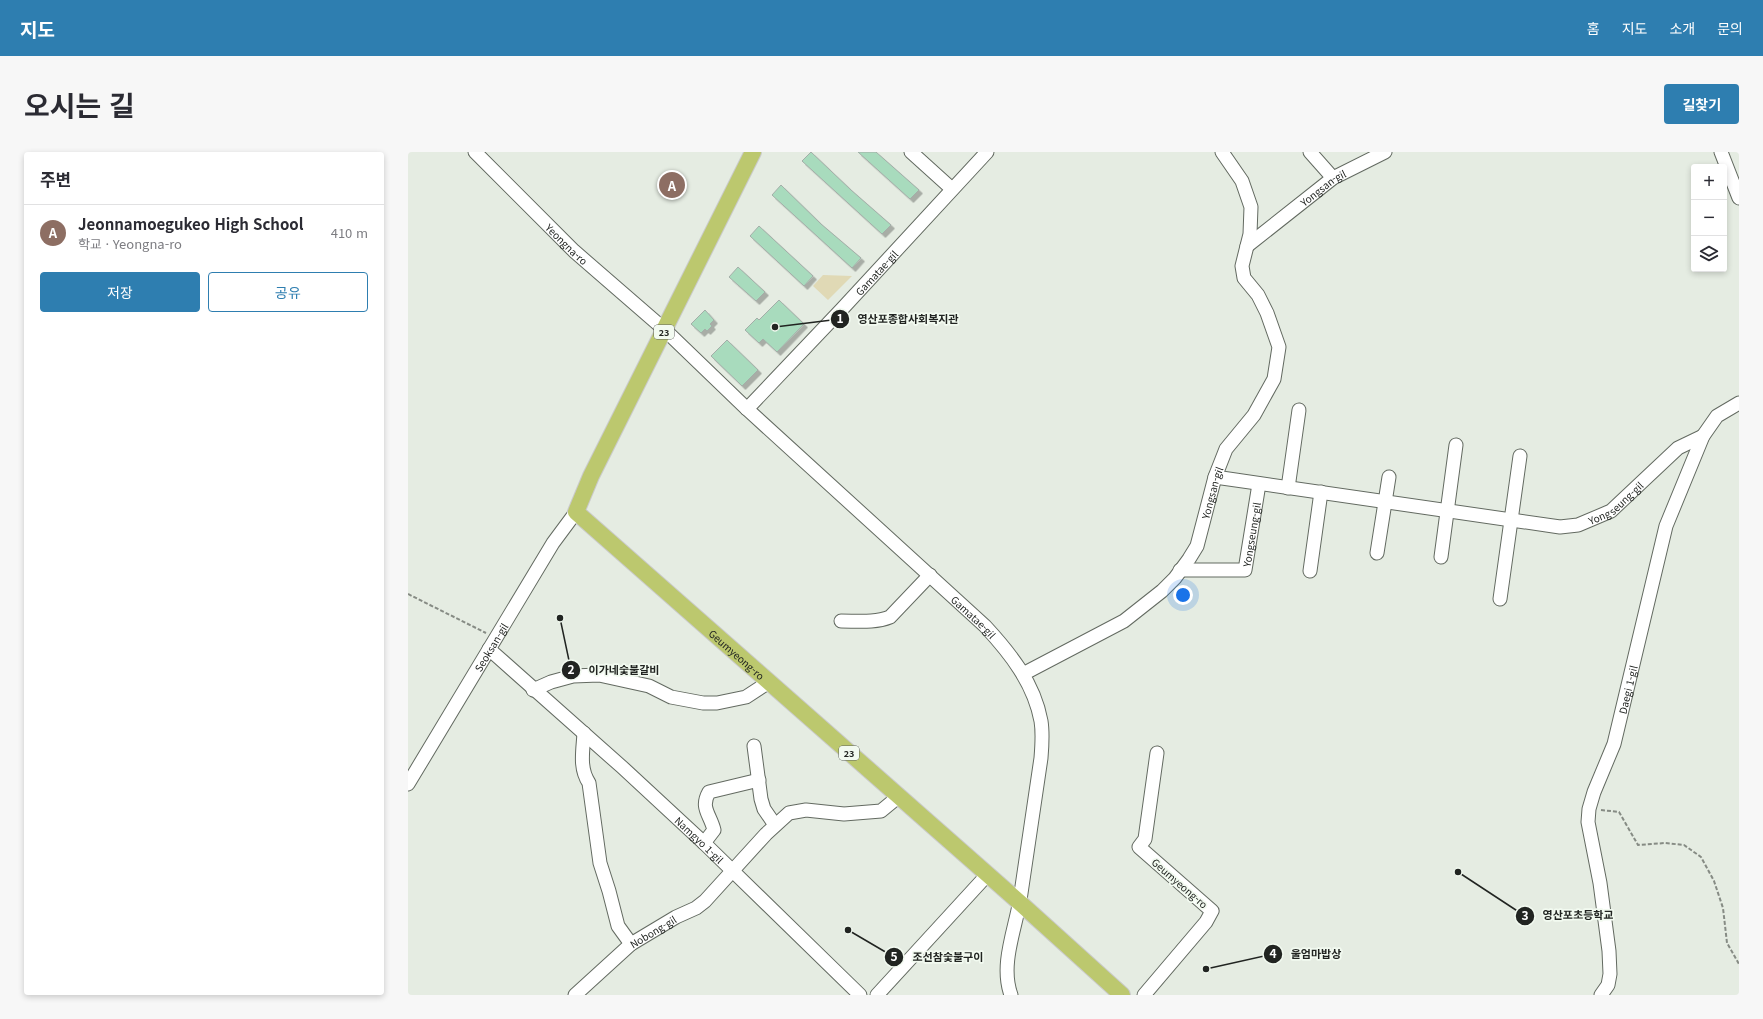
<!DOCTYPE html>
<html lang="ko">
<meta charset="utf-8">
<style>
:root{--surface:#fff;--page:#f7f7f7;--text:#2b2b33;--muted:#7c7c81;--line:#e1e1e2;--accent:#2e7eb0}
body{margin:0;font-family:Georgia,"Noto Sans KR",serif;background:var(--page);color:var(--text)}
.controls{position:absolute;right:12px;top:12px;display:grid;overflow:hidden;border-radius:4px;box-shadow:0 2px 6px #0003}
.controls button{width:36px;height:36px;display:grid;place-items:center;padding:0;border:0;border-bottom:1px solid var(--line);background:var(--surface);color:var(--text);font:20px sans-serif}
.you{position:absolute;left:775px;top:443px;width:14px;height:14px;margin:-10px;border:3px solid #fff;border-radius:50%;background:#1a73e8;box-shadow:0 0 0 6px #1a73e833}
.badge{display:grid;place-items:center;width:26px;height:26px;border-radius:50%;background:var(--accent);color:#fff;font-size:13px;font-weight:700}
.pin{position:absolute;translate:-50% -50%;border:2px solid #fff;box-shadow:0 1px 4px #0006}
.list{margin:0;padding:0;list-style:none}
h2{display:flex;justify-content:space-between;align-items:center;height:52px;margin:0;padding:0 16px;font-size:17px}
h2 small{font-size:13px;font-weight:400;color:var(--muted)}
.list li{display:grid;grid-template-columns:26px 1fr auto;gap:12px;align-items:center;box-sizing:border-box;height:56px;padding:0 16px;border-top:1px solid var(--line)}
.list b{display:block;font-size:15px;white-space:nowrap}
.list p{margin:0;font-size:13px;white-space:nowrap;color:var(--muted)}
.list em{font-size:13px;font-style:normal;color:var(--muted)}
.actions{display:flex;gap:8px;padding:12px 16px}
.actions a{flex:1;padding:9px 0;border:1px solid var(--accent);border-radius:4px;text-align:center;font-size:14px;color:var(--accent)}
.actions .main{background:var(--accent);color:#fff}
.icon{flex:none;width:22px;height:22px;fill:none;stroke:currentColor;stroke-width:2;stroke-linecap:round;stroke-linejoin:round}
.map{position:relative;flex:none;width:1331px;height:843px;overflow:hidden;border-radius:4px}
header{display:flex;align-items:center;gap:24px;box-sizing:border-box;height:56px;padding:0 20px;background:var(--accent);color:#fff}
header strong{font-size:19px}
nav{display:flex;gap:22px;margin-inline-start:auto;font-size:14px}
.intro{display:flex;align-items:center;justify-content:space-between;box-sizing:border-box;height:96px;padding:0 24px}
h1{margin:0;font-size:28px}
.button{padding:10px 18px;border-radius:4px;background:var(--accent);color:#fff;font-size:14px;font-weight:700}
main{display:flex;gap:24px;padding:0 24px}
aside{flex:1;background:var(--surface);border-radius:4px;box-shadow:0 2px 6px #0003}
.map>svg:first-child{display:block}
.green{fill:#e0d9b5}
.building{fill:#a8dbbd;stroke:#a3aea8;filter:url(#shadow)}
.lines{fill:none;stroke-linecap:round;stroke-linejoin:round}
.minor-casing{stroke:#636a61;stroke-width:15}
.major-casing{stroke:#cacaca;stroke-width:18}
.path{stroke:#868b84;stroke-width:2;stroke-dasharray:4 2;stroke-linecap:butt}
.minor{stroke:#fff;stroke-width:13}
.major{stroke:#bcc86e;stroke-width:16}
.labels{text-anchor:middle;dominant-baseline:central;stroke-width:3.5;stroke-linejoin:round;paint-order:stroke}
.shield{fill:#f2faf0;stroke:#60645f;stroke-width:1}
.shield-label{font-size:9px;font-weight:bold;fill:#212421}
.street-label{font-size:10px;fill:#212421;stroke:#f2faf0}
.leader{fill:none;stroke:#212421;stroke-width:1.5}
.callout-dot{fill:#212421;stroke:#f2faf0;stroke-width:1.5}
.mark-label{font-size:12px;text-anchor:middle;font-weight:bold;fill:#fff}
.callout-label{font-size:11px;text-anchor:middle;font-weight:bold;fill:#212421;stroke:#f2faf0;stroke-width:3.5;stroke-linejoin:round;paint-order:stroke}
</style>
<header>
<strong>지도</strong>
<nav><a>홈</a><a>지도</a><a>소개</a><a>문의</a></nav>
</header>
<div class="intro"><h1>오시는 길</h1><a class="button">길찾기</a></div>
<main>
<aside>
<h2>주변<small></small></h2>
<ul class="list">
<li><span class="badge" style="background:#8d6e63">A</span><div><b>Jeonnamoegukeo High School</b><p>학교 · Yeongna-ro</p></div><em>410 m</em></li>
</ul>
<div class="actions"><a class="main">저장</a><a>공유</a></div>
</aside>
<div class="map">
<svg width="1331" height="843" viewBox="0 0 1331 843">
<defs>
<filter id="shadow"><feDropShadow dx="3.5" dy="3.5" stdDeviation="0" flood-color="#0004"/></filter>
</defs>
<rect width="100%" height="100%" fill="#e5ece2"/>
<path class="green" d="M415,123L444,124L420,148L405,134Z"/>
<path class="building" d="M403,0L443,38L483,73L474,82L394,9Z
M450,0H468L511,38L502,47Z
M373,33L413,72L453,106L444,116L364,43Z
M351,74L405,124L396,134L342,84Z
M330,115L357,140L348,149L321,125Z
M371,148L396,172L369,200L355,187L351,191L337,178L349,166L351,168Z
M297,158L306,168L302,172L304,174L299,179L297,177L293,181L283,172Z
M319,188L350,218L334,234L303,204Z"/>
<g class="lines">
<g class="minor-casing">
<g id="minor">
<path id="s1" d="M67,0L166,99L257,178L339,257L577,474C602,501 626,531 633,569C635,581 634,594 633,606C626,653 619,701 612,748C607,778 592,813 603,843"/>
<path d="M503,0L544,37"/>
<path d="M902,0L925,26"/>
<path d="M1313,0L1331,46"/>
<path id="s2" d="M839,94L925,26L977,0"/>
<path id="s3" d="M339,257L434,157L579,0"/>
<path id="s4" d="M807,325L1152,375L1170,373L1203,359L1270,296L1295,284"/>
<path d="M880,336L891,258"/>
<path d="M969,401L981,325"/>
<path d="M1033,405L1048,293"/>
<path id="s5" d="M772,418H837L851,332"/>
<path d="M902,419L913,340"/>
<path d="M1092,447L1112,304"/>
<path d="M433,469C450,469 467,471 482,465L522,423"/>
<path id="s6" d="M81,497L214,615L296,691L452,843"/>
<path id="s7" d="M615,522L716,469L754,439L767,426L781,407L789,394L807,325L818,297L846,263L866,227L871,195L859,161L850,143L836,126L834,114L842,82L843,55L834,29L814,0"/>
<path d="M125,538L143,530L165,524L191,523L241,534L263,545L295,551H309L338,545L361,530"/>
<path d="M176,581C175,599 171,616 181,631L192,711L201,739L210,774L223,792"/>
<path d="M346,594L353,647L356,657L367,673"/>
<path id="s8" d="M0,632L145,391L168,360"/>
<path d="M296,691L306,678C302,662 292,656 301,640L351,628"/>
<path id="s9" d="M167,843L223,792L268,765L288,756L297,749L358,682L381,661L398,658L436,662L473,659L490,645"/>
<path d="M469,843L580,722"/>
<path d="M736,843L798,770L804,759L731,695L737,687L749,601"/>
<path id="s10" d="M1193,843L1200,833L1202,822L1201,799L1192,731L1180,670L1181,657L1186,640L1206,592L1258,374L1295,284L1309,264L1331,251"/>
</g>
</g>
<g class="major-casing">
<g id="major">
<path id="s11" d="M345,0L183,324L168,360L611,750L714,843"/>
</g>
</g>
<path class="path" d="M0,442L78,481
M1193,658L1211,660L1230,693L1257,691L1276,693L1293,705L1306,729L1315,756L1319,791L1331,812"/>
<use href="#minor" class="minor"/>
<use href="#major" class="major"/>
</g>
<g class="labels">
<g class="shield">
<rect x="246" y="173" width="20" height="14" rx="3"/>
<rect x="431" y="594" width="20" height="14" rx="3"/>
</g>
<g class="shield-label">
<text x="256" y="180">23</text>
<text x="441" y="601">23</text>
</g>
<g class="street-label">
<text stroke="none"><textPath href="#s2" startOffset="96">Yongsan-gil</textPath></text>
<text stroke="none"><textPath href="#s1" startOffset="130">Yeongna-ro</textPath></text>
<text stroke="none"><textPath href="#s3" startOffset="188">Gamatae-gil</textPath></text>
<text stroke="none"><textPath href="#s7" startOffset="275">Yongsan-gil</textPath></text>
<text stroke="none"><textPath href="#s4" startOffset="411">Yongseung-gil</textPath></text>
<text stroke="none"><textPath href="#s5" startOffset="101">Yongseung-gil</textPath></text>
<text stroke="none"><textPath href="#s1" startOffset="682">Gamatae-gil</textPath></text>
<text stroke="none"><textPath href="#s8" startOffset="160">Seoksan-gil</textPath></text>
<text stroke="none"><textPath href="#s11" startOffset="616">Geumyeong-ro</textPath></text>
<text stroke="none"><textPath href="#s10" startOffset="316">Daegi 1-gil</textPath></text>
<text stroke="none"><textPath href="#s6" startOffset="284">Namgyo 1-gil</textPath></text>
<text transform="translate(772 731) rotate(41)">Geumyeong-ro</text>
<text stroke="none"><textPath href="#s9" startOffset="101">Nobong-gil</textPath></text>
</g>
</g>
<path class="leader" d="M367 175L432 167M152 466L163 518M1050 720L1117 764M798 817L865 802M440 778L486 805"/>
<g class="callout-dot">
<circle cx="367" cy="175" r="4"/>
<circle cx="152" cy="466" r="4"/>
<circle cx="1050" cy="720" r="4"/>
<circle cx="798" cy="817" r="4"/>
<circle cx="440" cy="778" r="4"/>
<circle cx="432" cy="167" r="10"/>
<circle cx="163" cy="518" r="10"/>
<circle cx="1117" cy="764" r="10"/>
<circle cx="865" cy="802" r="10"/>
<circle cx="486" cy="805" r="10"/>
</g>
<g class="mark-label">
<text x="432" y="171">1</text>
<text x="163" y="522">2</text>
<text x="1117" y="768">3</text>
<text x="865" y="806">4</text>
<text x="486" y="809">5</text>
</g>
<g class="callout-label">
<text x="500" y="171">영산포종합사회복지관</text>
<text x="216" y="522">이가네숯불갈비</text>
<text x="1170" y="767">영산포초등학교</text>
<text x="908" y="806">울엄마밥상</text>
<text x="540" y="809">조선참숯불구이</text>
</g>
</svg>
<div class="controls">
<button>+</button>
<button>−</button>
<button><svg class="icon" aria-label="layers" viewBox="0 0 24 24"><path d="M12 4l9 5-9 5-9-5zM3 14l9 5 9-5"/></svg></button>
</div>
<div class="you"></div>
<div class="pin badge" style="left:264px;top:33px;background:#8d6e63">A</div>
</div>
</main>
